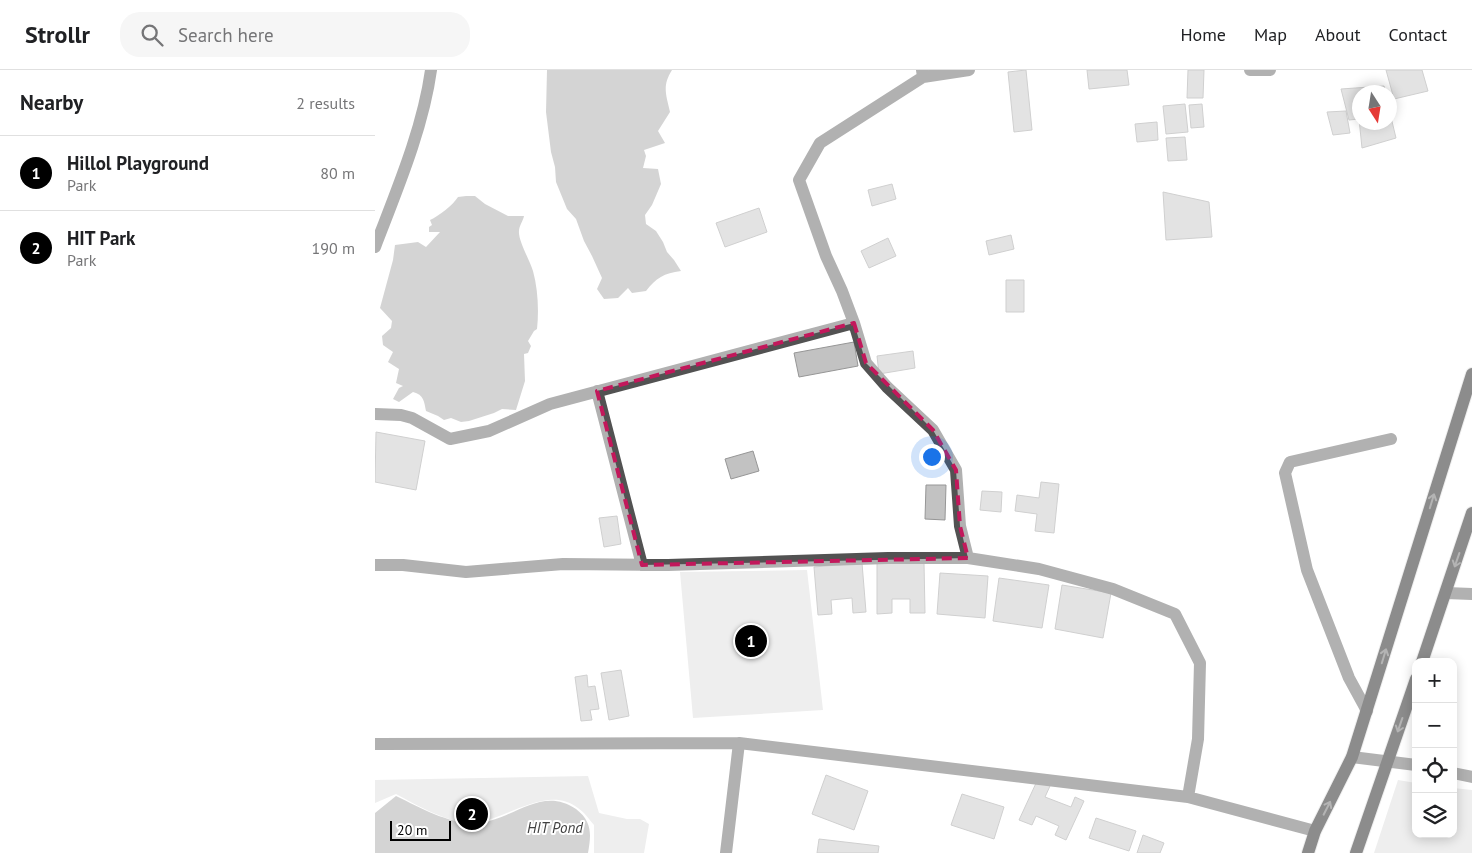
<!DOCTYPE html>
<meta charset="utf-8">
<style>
:root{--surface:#fff;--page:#f6f6f6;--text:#202124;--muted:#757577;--line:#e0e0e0;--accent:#000}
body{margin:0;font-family:"PT Sans",sans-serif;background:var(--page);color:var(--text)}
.controls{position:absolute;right:15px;bottom:15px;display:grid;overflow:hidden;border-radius:10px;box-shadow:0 2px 12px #0003}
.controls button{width:45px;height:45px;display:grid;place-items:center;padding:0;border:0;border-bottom:1px solid var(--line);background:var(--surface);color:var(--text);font:25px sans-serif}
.compass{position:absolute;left:977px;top:15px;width:45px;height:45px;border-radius:50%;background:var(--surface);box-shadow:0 2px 12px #0003;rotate:168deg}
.scale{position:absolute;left:15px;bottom:12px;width:61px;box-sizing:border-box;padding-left:5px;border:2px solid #000;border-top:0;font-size:14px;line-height:18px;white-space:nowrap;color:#000;-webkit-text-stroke:4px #fff;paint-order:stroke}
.you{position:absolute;left:556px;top:386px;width:18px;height:18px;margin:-12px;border:4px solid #fff;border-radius:50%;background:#1a73e8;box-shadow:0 0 0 8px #1a73e833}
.badge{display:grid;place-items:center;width:32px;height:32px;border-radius:50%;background:var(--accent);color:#fff;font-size:16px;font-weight:700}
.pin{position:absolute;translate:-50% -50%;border:2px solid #fff;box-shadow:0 1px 5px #0006}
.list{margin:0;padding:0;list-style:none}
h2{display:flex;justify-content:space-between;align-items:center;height:65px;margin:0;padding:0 20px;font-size:21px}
h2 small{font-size:16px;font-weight:400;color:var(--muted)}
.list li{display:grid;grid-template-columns:32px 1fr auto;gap:15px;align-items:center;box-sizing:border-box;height:75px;padding:0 20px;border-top:1px solid var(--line)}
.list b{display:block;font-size:19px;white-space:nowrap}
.list p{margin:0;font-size:16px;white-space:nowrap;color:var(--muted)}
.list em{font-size:16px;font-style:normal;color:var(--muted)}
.icon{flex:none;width:28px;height:28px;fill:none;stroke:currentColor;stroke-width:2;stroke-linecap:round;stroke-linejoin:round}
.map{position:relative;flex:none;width:1097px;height:783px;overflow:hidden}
header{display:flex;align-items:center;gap:30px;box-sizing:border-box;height:70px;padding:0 25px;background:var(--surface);border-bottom:1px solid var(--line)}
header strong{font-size:24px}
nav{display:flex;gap:28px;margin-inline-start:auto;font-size:18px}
.search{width:350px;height:45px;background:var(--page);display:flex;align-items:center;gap:12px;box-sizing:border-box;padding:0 18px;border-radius:20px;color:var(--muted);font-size:19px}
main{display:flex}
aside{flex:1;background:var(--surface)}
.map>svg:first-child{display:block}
.green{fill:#d9d9d9}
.water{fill:#a0a0a0}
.building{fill:#c2c2c2;stroke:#969696}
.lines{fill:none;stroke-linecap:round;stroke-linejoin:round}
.major-casing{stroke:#dbdbdb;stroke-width:14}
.minor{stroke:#525252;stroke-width:12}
.major{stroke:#000;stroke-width:12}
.oneway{stroke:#595959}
.marked{fill:none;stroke:#c2185b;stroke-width:4;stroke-dasharray:10 6;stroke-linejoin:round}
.labels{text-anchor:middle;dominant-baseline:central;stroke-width:4;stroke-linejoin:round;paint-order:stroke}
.water-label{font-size:15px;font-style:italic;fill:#414141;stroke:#fff}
</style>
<header>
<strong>Strollr</strong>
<div class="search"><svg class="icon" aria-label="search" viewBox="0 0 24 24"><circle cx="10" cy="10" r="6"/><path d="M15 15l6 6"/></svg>Search here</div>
<nav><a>Home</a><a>Map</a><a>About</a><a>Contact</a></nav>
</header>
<main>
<aside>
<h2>Nearby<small>2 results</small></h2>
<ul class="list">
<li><span class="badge">1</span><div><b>Hillol Playground</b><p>Park</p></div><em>80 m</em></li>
<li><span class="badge">2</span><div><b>HIT Park</b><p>Park</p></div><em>190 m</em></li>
</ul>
</aside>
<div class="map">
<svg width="1097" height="783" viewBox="0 0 1097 783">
<rect width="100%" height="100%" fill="#fff"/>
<path class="green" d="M432,500L448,640L318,648L305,502Z
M213,706L224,743L252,749H265L274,754L269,783H219V755C214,749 209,742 203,738C178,718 145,739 119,748C113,750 107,752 100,753C75,754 43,736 21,724L0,733V710Z
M1023,710L1041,713V764H1078V718L1097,720V783H999Z"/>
<path class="water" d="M172,0H297C287,16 291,24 295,42L283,61L290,73L269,80L271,86L268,98L283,99L286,114L277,135L270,145L271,154L281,161L288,172L292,182L299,190L306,201C289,203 281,208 271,221L257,223L253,218L243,228L229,229L222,219L227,208L217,186L209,171L201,149L192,139L181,112L180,97L176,82L171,42Z
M91,126H100L110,134L133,146H149C148,151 144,156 144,161C143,170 155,191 158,201C163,219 164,241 162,259L159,261L153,271L156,276L153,283L149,284L150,311L141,340L127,339L119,343L94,351L86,352L76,348L69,350L63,346L51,341C49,331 49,325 38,322L24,332L18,329L24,318L28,316L21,313L24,299L13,292L18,282L8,275L7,266L16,258L17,251L5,238L18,190L20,175L43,172L51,177L65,162H54V157L57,155L55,150C64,146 78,135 83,127Z
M21,726C46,738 71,753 100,753C135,753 165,714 201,739C218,752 216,766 213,783H0V743Z"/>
<path class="building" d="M651,0L657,60L639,62L633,2Z
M712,0H752L754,15L714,19Z
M813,0H829L828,28H812Z
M1011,0H1047L1053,21L1019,29Z
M1009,16L1011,22H984V52H1014V39L1021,68L987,78L984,49L974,50L966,19Z
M810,34L813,62L791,64L788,36Z
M827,34L829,57L816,58L814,35Z
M971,41L975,63L958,65L952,42Z
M782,52L783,70L762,72L760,54Z
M810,67L812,90L793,91L791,68Z
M517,114L521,129L497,136L493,120Z
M788,122L834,132L837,167L791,170Z
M384,138L392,162L350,177L341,153Z
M636,165L639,179L614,185L611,171Z
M513,168L521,186L494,198L486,181Z
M631,210H649V242H631Z
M479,272L483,296L424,307L419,283Z
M538,281L540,298L504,304L502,286Z
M1,362L50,371L41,420L0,412Z
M378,381L384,401L356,409L350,389Z
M666,412L684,414L679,463L660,461L662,444L640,441L642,425L664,428Z
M551,415H571L570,450L550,449Z
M607,421L627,422L626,442L605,440Z
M242,446L246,474L229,477L224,448Z
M487,493L491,542L478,543L477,528L456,530L457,544L443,545L439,497Z
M502,493H549L550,543H535V529H517V543L502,544Z
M565,503L613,506L610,548L562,544Z
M624,508L674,515L667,558L618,551Z
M687,515L736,523L728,568L680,559Z
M246,600L254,646L234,650L226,603Z
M212,605L213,617L220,616L224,639L215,640L217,650L206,651L200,607Z
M451,705L493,721L479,760L437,744Z
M662,711L675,716L670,727L696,737L700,727L709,731L691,770L680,765L684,756L661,746L657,755L644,750Z
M587,724L629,737L619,769L576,755Z
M721,748L761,761L754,781L714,768Z
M768,765L789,773L785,783H762Z
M444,769L504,776L503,783H442Z"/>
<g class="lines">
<g class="major-casing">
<path id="major" d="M1047,592L1097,443
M933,783L940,761L977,687L1097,304
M981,783L1041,609"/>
</g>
<path class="minor" d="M547,0L548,7L445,73L424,110L451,186L467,221L479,253L491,293L512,317L558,360L581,400L585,456L593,488
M875,0H895
M548,7L594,0
M0,177C21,122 48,59 56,0
M222,321L267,495
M0,344L26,345L37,348L75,369L114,361L175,334L479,253
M0,495H28L91,502L188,494L293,495L513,488H593L664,499L738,519L800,544L825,593L823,669L813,727
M1071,523L1097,524
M992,641L974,608L932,500L910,403L915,392L1016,369
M0,674L364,673
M977,687L1041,695
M1078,703L1097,707
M351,783L364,673L813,727L940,761"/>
<use href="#major" class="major"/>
</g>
<defs><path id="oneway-shaft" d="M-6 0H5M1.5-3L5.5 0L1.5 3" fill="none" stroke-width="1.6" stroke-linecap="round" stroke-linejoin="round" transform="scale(1.25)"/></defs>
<g class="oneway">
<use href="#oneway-shaft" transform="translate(1057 431) rotate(-73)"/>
<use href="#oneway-shaft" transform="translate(1082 490) rotate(109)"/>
<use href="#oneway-shaft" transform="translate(1009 586) rotate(-73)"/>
<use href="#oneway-shaft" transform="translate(1025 655) rotate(109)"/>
<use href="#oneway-shaft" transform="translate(952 738) rotate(-63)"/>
</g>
<path d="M0 0H1097V783H0ZM479,253L491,293L558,360L581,400L585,456L593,488L267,495L222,321Z" fill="#fff" fill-opacity=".55" fill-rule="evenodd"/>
<path class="marked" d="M479,253L491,293L558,360L581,400L585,456L593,488L267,495L222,321Z"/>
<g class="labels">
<g class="water-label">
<text x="180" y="757">HIT Pond</text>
</g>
</g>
</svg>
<div class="controls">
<button>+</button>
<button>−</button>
<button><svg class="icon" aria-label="locate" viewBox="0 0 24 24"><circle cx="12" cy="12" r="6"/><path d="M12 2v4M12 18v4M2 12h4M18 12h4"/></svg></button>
<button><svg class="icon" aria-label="layers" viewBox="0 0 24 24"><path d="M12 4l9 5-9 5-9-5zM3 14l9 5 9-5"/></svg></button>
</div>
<svg class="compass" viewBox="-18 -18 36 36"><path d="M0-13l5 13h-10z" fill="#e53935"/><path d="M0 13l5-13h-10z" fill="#757577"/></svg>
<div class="scale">20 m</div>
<div class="you"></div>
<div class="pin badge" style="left:376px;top:571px">1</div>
<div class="pin badge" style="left:97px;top:744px">2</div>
</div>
</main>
